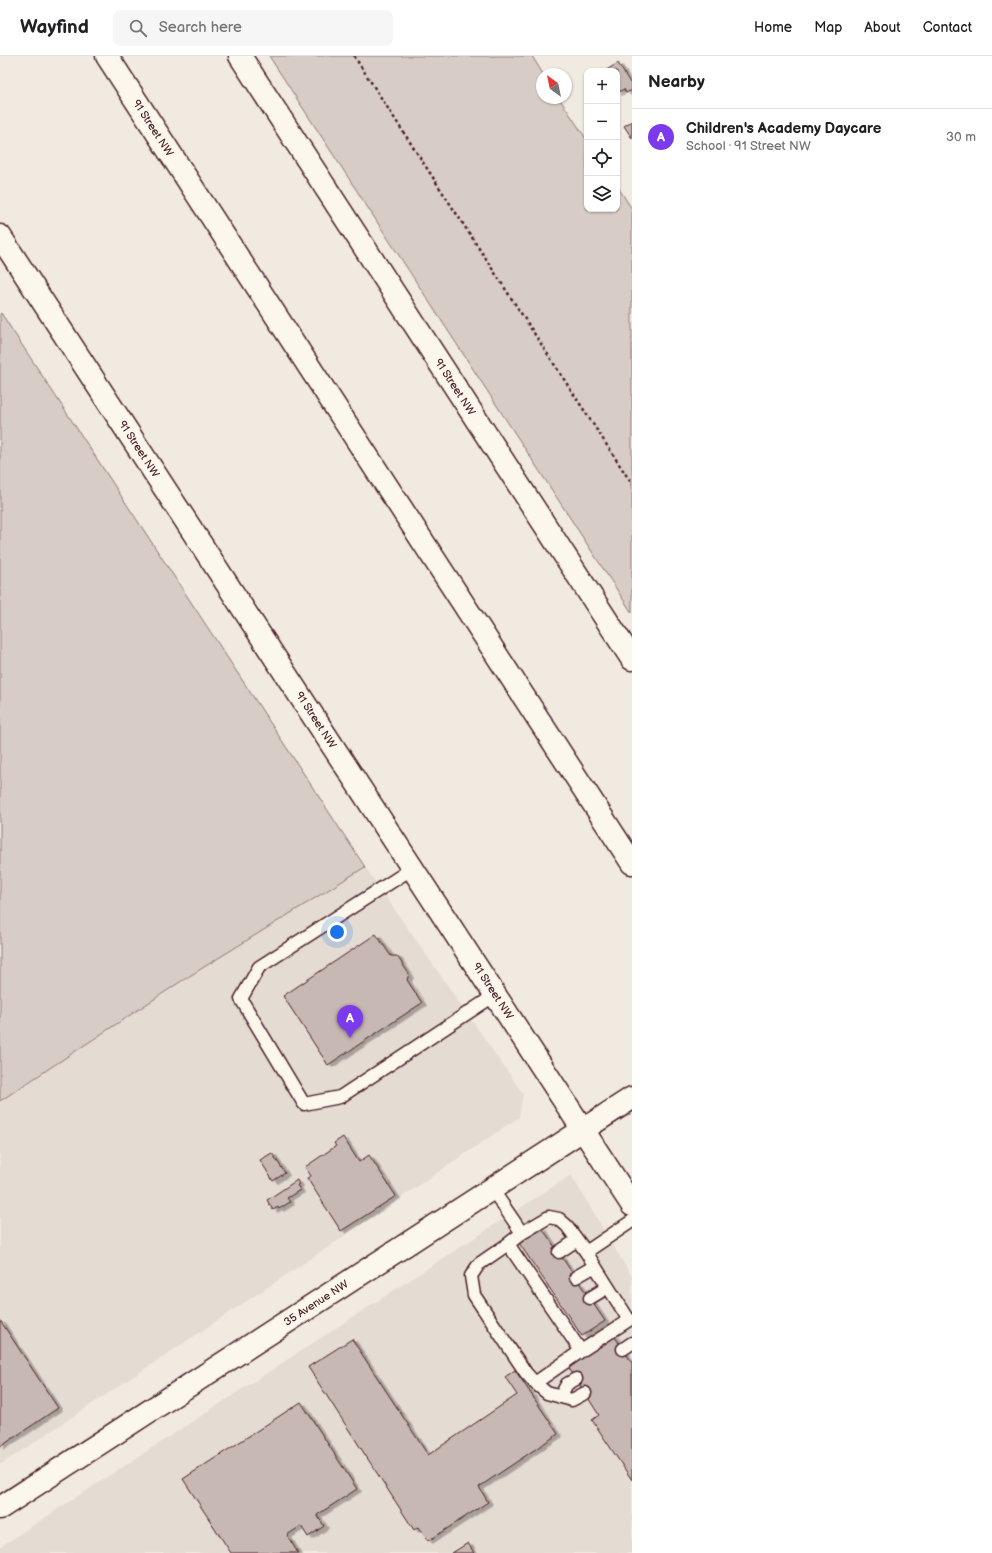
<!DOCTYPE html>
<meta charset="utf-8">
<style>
:root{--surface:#fff;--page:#f6f6f6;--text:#202124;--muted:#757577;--line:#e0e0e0;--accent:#7c3aed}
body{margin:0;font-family:"Balsamiq Sans",sans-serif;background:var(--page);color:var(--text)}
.controls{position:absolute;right:12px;top:12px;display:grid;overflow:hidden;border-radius:8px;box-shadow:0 1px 3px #0004}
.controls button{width:36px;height:36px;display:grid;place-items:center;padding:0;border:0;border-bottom:1px solid var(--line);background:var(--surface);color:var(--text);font:20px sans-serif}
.compass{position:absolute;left:536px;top:12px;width:36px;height:36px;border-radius:50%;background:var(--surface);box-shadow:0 1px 3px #0004;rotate:327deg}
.you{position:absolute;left:337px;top:876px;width:14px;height:14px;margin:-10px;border:3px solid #fff;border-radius:50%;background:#1a73e8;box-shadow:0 0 0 6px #1a73e833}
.badge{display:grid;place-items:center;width:26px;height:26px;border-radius:50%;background:var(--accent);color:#fff;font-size:13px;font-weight:700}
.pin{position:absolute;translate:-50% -33px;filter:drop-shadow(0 1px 2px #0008)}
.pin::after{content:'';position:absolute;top:21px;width:14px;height:12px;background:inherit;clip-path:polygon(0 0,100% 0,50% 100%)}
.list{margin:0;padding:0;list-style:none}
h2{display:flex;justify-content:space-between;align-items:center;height:52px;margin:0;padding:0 16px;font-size:17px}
h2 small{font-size:13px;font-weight:400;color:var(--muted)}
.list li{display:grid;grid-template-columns:26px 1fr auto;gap:12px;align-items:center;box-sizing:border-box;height:56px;padding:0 16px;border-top:1px solid var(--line)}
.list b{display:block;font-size:15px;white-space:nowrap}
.list p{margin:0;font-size:13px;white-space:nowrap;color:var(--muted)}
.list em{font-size:13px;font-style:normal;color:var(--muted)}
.icon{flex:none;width:22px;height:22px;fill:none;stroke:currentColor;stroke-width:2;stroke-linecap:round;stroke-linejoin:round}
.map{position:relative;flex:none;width:632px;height:1497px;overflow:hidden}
header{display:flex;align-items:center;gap:24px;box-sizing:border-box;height:56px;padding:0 20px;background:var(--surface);border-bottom:1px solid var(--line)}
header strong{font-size:19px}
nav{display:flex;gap:22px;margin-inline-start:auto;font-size:14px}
.search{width:280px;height:36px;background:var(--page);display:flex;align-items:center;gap:10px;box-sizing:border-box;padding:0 14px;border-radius:8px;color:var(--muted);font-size:15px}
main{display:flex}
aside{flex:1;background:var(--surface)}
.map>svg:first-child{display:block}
.built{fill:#e4dbd2}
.green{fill:#d8ccc6;stroke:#917678}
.building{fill:#c8b8b3;stroke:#4a1f2b;filter:url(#shadow)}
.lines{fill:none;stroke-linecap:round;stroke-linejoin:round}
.service-casing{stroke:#4a1f2b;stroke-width:15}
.minor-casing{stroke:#4a1f2b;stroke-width:25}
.secondary-casing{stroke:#4a1f2b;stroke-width:25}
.path{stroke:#4a1f2b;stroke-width:2.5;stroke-dasharray:3 3;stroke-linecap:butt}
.service{stroke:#fbf7ec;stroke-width:12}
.minor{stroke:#fbf7ec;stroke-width:22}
.secondary{stroke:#fbf7ec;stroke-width:22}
.labels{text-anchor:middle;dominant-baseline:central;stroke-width:4;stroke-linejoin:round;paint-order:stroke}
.street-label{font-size:11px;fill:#4a1f2b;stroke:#fbf7ec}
</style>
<header>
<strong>Wayfind</strong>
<div class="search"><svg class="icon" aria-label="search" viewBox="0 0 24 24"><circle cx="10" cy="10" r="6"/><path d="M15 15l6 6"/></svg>Search here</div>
<nav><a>Home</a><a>Map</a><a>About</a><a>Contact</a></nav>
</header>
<main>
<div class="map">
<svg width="632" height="1497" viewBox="0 0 632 1497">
<defs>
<filter id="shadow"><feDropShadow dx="4.5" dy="2.5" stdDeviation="0" flood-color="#0004"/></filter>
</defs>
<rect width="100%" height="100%" fill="#f0eae0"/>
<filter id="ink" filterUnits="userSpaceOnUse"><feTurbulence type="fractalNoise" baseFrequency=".025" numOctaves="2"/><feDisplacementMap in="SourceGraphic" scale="8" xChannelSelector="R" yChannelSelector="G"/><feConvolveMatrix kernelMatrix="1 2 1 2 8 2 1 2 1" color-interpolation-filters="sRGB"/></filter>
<g filter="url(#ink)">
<path class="built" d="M365,811L523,1038L519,1061L346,1179L0,1409V1045L180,926Z
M571,1119L632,1221V1497H0V1491Z"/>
<path class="green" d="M269,0H532L543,18H542V42H559L587,84V153H617V130L632,153V557Z
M1,257L365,811L180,926L0,1045V258Z"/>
<path class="building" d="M618,7L632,30V34L626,37L624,33L617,37V15H605Z
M632,65V82L624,70Z
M376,878L391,900H397L409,918L407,924L422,947L328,1009L283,940Z
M343,1081L359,1106L369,1099L396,1140L341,1175L307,1122L311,1120L305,1111L336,1090L334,1087Z
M272,1097L285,1117L273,1125L260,1104Z
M297,1124L299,1128L297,1129L300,1134L287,1142L290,1146L279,1153L278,1151L273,1154L267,1144Z
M542,1172L605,1265L582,1280L519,1187Z
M0,1264L58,1352L0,1391Z
M613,1278L632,1307V1424L592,1364L599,1359L567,1309Z
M352,1283L428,1399L517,1339L505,1321L515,1314L558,1378L479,1431L488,1446L428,1485L418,1471L414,1474L308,1311Z
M301,1346L357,1433L317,1459L324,1470L308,1481L301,1470L287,1479L298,1497H231L183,1423Z
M468,1487L474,1497H452Z"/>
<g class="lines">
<g class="service-casing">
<path id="service" d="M413,812L259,911L241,943L304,1048L340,1041L495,939
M492,1133L522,1177L508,1188L581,1295L629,1264L586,1196L567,1170L559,1163L549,1161L522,1177
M508,1188L479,1208L471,1220L474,1239L526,1317L535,1327L547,1337L572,1344L585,1337
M559,1196L577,1184
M586,1196L632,1165
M576,1221L595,1210
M590,1242L608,1231
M623,1293L632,1287
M535,1327L581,1295
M560,1341L567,1328L576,1323"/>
</g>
<g class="minor-casing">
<path id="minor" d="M0,180L632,1149
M0,1452L632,1042"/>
</g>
<g class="secondary-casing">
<path id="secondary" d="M107,0L632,807
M240,0L632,603"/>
</g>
<path class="path" d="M354,0L632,428"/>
<use href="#service" class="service"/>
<use href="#minor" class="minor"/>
<use href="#secondary" class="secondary"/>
</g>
</g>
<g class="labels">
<g class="street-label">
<text transform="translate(153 72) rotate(57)">91 Street NW</text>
<text transform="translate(455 331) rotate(57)">91 Street NW</text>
<text transform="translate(139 393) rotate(57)">91 Street NW</text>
<text transform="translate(316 664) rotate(57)">91 Street NW</text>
<text transform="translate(493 935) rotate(57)">91 Street NW</text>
<text transform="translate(316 1247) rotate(-33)">35 Avenue NW</text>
</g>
</g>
</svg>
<div class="controls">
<button>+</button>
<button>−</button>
<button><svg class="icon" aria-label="locate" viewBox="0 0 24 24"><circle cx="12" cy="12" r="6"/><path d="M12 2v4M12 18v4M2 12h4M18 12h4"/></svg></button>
<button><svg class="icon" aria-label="layers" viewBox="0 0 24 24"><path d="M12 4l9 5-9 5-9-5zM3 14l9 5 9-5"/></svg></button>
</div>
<svg class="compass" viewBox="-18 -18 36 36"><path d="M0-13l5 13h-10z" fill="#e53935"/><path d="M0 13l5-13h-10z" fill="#757577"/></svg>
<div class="you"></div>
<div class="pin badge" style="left:350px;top:982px">A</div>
</div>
<aside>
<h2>Nearby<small></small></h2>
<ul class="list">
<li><span class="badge">A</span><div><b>Children's Academy Daycare</b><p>School · 91 Street NW</p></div><em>30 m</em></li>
</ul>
</aside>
</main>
